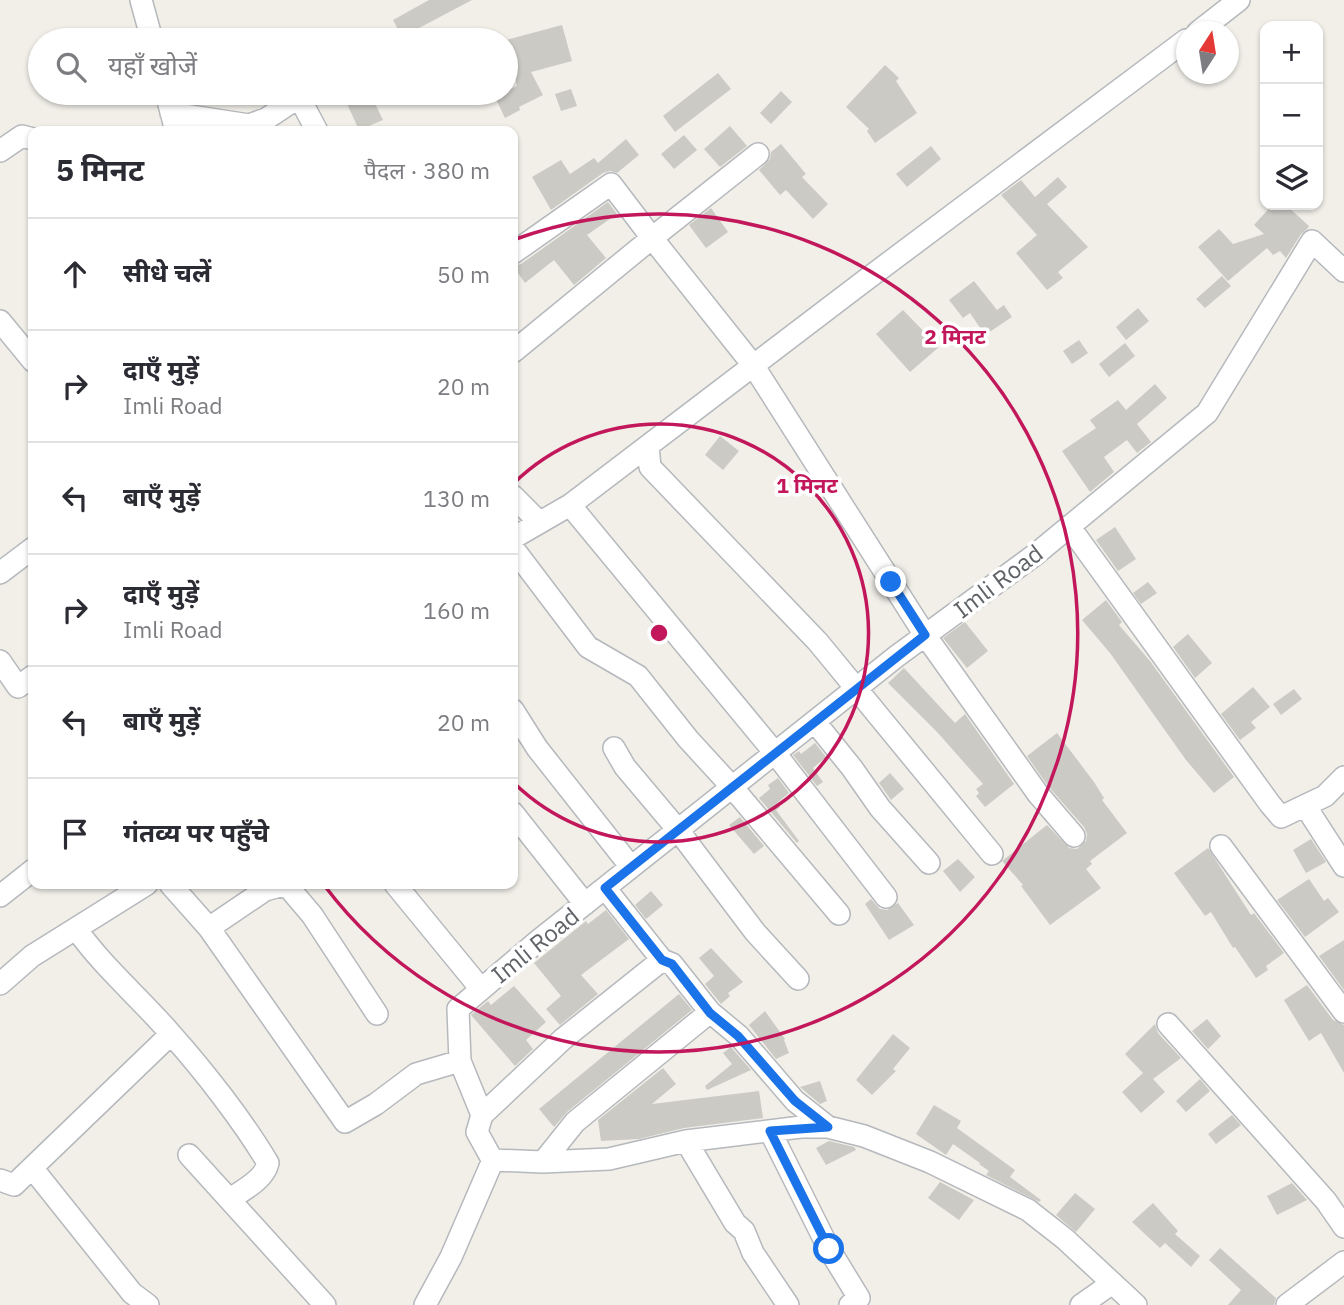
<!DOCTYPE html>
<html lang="hi">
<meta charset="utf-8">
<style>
:root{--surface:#fff;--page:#f7f7f7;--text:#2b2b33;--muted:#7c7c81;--line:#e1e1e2}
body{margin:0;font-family:"IBM Plex Sans","Noto Sans Devanagari",sans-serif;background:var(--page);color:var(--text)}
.controls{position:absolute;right:21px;top:21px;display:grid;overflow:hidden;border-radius:14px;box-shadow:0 2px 5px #0004}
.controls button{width:63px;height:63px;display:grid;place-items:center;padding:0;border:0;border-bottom:2px solid var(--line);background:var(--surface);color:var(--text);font:35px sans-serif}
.compass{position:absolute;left:1176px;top:21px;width:63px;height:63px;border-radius:50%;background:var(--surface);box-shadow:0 2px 5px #0004;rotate:12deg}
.stop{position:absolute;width:21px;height:21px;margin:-16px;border:5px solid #1a73e8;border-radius:50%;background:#fff}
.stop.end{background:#1a73e8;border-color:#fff;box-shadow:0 2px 7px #0008}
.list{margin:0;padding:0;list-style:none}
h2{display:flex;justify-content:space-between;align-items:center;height:91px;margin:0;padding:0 28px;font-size:30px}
h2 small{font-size:23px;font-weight:400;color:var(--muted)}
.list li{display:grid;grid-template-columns:46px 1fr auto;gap:21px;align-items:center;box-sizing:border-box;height:112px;padding:0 28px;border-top:2px solid var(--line)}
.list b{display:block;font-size:26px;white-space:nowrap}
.list p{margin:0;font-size:23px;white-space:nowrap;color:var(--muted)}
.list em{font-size:23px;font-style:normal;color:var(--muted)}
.icon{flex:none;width:38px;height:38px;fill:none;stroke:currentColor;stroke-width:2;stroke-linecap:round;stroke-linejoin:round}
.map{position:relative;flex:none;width:1344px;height:1305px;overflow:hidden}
.search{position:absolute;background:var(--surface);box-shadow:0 2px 5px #0004;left:28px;top:28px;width:490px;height:77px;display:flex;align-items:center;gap:18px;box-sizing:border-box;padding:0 24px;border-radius:38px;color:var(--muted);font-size:26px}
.panel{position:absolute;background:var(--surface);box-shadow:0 2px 5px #0004;left:28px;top:126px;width:490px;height:763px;border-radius:14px}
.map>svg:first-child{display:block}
.building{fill:#cccac5}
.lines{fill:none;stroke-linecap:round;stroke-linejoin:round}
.street-casing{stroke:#b5b8bc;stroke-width:24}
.street{stroke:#fff;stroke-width:21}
.route{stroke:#1a73e8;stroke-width:9}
.ring{fill:none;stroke:#c2185b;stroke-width:3.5}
.labels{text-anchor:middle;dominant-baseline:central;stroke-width:7;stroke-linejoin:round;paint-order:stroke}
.street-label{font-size:24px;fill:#5f6368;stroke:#fff}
.centre{fill:#c2185b;stroke:#fff;stroke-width:3.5}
.ring-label{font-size:21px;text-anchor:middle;font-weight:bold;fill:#c2185b;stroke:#fff;stroke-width:7;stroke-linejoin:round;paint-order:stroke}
</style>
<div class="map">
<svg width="1344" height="1305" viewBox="0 0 1344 1305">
<rect width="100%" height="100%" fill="#f1efe8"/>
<path class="building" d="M429,0H472L402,37L393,20Z
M562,25L572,61L531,72L543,95L519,107L520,110L505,118L495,97L517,86L506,40Z
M885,65L899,78L896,81L917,113L875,143L867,131L869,129L846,107Z
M718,73L731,89L675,132L663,116Z
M571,89L577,106L561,111L555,94Z
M781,91L792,102L771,124L760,113Z
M342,93H370L383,120L359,130Z
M730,126L747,146L720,167L704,149Z
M684,135L697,150L674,169L661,154Z
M626,139L639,155L617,173L610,171L603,173L551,210L532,177L561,160L570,174L594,158L598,163Z
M781,144L806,174L802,177L828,204L813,219L786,190L780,195L759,170L770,159L771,152Z
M931,146L941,159L907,187L896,174Z
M1058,177L1067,187L1047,204L1088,247L1058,272L1063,278L1047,290L1016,253L1037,235L1001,195L1021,180L1035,197Z
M608,202L617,214L587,235L606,258L574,285L554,260L525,283L513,266L521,264Z
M1272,205H1286L1309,226L1307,229L1301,234L1286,258L1280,251L1273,255L1267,248L1228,281L1198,247L1219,229L1233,244L1264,234L1254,225Z
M711,208L728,232L706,248L689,225Z
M1222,276L1231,286L1205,308L1196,299Z
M974,281L997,310L1004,305L1012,317L985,335L970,313L963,318L949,300Z
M1138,308L1149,321L1126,340L1116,327Z
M903,310L939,347L910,372L876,334Z
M1079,340L1088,353L1072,364L1063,351Z
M1125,343L1135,356L1109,377L1099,364Z
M1155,384L1167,398L1137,424L1151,442L1137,453L1127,440L1104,457L1114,472L1090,492L1062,451L1096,428L1090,420L1118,400L1126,410Z
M720,436L739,451L723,470L705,455Z
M1115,527L1136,559L1118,571L1096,540Z
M1148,582L1157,593L1141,604L1133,593Z
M1106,600L1122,622L1119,625L1150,661L1234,777L1214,793L1186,760L1110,653L1082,620Z
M965,622L988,651L967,668L943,638Z
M1188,634L1212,663L1195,678L1173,647Z
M904,668L955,723L965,714L1014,784L985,807L976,796L979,793L976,789L983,784L938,733L888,683Z
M1253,687L1270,707L1251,722L1256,728L1240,740L1221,714Z
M1294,689L1302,699L1281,715L1273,704Z
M1057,733L1094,782L1104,798L1102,800L1127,833L1090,861L1092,864L1086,869L1101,888L1050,925L1021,886L1023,885L1002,861L1047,825L1069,848L1077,849L1086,841L1087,834L1084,827L1048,786L1027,756Z
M815,743L826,757L813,768L823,782L817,786L793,755L799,751L801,754Z
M890,773L904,789L891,800L879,783Z
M778,778L789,793L777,803L780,807L776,810L799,841L797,843L759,798L770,789L768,785Z
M740,817L764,846L754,854L729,825Z
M1311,839L1326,862L1306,873L1293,850Z
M1208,848L1251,915L1254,913L1284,953L1266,966L1268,970L1256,978L1235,947L1233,948L1211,912L1205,916L1174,873Z
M958,859L975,877L960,892L943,871Z
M1309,879L1324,901L1328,898L1339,912L1305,937L1277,900Z
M651,891L663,905L646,919L635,905Z
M871,899L880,909L887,910L898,903L914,925L889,940L865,904Z
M606,910L629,939L581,975L598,994L560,1025L546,1009L561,996L534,963L586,921L588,924Z
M1344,940V990L1319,956Z
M711,948L743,982L728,993L730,996L721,1004L705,984L714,976L699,958Z
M1307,985L1333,1020L1344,1025V1073L1321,1033L1309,1041L1284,1000Z
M514,986L546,1022L526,1040L533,1049L515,1066L471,1015L488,1001L491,1005Z
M679,994L692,1010L567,1112L554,1127L539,1109Z
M765,1011L785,1039L784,1040L789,1053L776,1059L749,1025Z
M1207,1019L1221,1036L1208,1049L1192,1031Z
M1155,1024L1158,1033L1181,1058L1153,1079L1165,1092L1141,1113L1122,1092L1143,1073L1125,1054Z
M893,1034L910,1048L893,1069L896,1071L872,1095L856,1080Z
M731,1047L751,1070L707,1090L705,1086L732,1064L723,1053Z
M663,1068L676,1084L652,1104L759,1091L763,1118L684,1128L639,1139L601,1141L598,1120Z
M1200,1079L1210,1091L1186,1112L1176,1101Z
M820,1081L827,1101L820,1104L800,1087Z
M934,1105L961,1121L957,1128L1015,1170L1010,1177L1041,1200L1039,1202L986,1175L989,1171L979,1164L980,1163L953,1144L946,1155L916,1134Z
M1232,1115L1241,1125L1216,1144L1208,1134Z
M829,1141L854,1147L856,1150L826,1165L816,1148Z
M940,1182L974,1200L959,1220L928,1198Z
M1292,1183L1307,1200L1277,1215L1267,1196Z
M1075,1193L1095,1209L1076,1232L1056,1215Z
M1153,1203L1178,1231L1175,1234L1200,1256L1191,1267L1165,1243L1160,1248L1132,1222Z
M1220,1248L1276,1298L1274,1305H1228L1241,1290L1209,1260Z"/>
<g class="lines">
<g class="street-casing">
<path id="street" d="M141,0L152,40
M1198,32L1239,0
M166,93L176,131
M171,113L249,125L266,119L299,97L317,131
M0,151L22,136L33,139
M513,253L611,184L652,238L758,154
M0,321L33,361
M513,352L652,238L753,365L925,635L1038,794L1074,836
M648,446L650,467L818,642L992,854
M513,496L539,522
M570,505L775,753L886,897
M1069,526L1270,804L1281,817L1325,796L1344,777
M513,538L570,505L863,282L1186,40
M513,548L588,647L638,676L688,739L732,787L839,914
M0,573L33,548
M0,661L18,687L33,676
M513,710L537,748L631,867
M815,722L852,768L880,808L929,863
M614,748L625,767L678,830L755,932L798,979
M1306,807L1344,866
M513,813L585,904
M1221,846L1344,1012
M170,884L209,928L345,1122L376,1104L416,1074L460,1061
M395,884L481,989
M605,888L662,960L672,964L710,1012L739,1036L795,1101L828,1127
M0,896L33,870
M209,928L265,890L280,886L289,888L312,915L377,1014
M77,930C104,968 140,998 171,1034C204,1071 243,1121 268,1163C264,1180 243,1190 230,1199
M0,984L32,956L147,884
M1168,1024L1326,1201L1344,1227
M482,1115L563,1039L662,960
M770,1131L829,1249L859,1298L850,1305
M686,1141L735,1223L744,1231L753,1253L788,1305
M189,1155L325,1305
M493,1161L477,1132L482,1115L460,1061L458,1009L538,941L897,656L1036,554L1207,413L1312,241L1344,271
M543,1162L575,1122L710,1012
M33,1169L132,1293L148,1305
M0,1180L14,1185L171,1034
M425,1305L451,1257L493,1160L543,1162L609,1159L686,1141L801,1127H828L864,1136L930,1162L1028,1210L1065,1239L1136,1305
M1081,1305L1111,1284
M1287,1305L1344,1262"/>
</g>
<use href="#street" class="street"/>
</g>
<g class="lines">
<path class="route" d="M829,1249L770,1131L828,1127L795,1101L738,1036L710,1013L672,964L662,960L605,888L925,635L891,582"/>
</g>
<g class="ring">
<path d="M514 483A209 209 0 1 1 514 783"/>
<path d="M516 239A419 419 0 1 1 324 885"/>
</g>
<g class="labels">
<g class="street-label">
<text transform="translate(998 581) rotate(-37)">Imli Road</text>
<text transform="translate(535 945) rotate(-39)">Imli Road</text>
</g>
</g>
<circle cx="659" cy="633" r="10" class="centre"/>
<g class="ring-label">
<text x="955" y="344">2 मिनट</text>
<text x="807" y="493">1 मिनट</text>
</g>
</svg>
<div class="controls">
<button>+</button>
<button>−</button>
<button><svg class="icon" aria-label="layers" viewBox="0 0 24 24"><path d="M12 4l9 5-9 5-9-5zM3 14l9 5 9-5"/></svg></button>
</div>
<svg class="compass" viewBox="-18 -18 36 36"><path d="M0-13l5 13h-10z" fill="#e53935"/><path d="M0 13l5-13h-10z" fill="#7c7c81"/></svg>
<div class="stop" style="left:829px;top:1249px"></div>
<div class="stop end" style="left:891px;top:582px"></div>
<div class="search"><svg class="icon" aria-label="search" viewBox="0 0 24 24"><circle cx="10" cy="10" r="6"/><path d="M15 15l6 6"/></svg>यहाँ खोजें</div>
<section class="panel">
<h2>5 मिनट<small>पैदल · 380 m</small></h2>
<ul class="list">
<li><svg class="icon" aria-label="ahead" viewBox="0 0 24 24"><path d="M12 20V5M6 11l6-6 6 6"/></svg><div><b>सीधे चलें</b></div><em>50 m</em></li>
<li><svg class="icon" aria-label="right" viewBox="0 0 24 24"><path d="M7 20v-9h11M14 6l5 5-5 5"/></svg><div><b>दाएँ मुड़ें</b><p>Imli Road</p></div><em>20 m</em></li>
<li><svg class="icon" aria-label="left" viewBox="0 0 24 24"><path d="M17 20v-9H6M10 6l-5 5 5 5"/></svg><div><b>बाएँ मुड़ें</b></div><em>130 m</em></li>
<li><svg class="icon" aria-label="right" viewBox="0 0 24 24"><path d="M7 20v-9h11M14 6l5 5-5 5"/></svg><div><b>दाएँ मुड़ें</b><p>Imli Road</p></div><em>160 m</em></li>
<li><svg class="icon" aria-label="left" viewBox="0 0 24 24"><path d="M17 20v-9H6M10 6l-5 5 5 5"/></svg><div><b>बाएँ मुड़ें</b></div><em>20 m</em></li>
<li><svg class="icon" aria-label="arrive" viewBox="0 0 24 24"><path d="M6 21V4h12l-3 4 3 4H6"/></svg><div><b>गंतव्य पर पहुँचे</b></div></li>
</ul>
</section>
</div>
